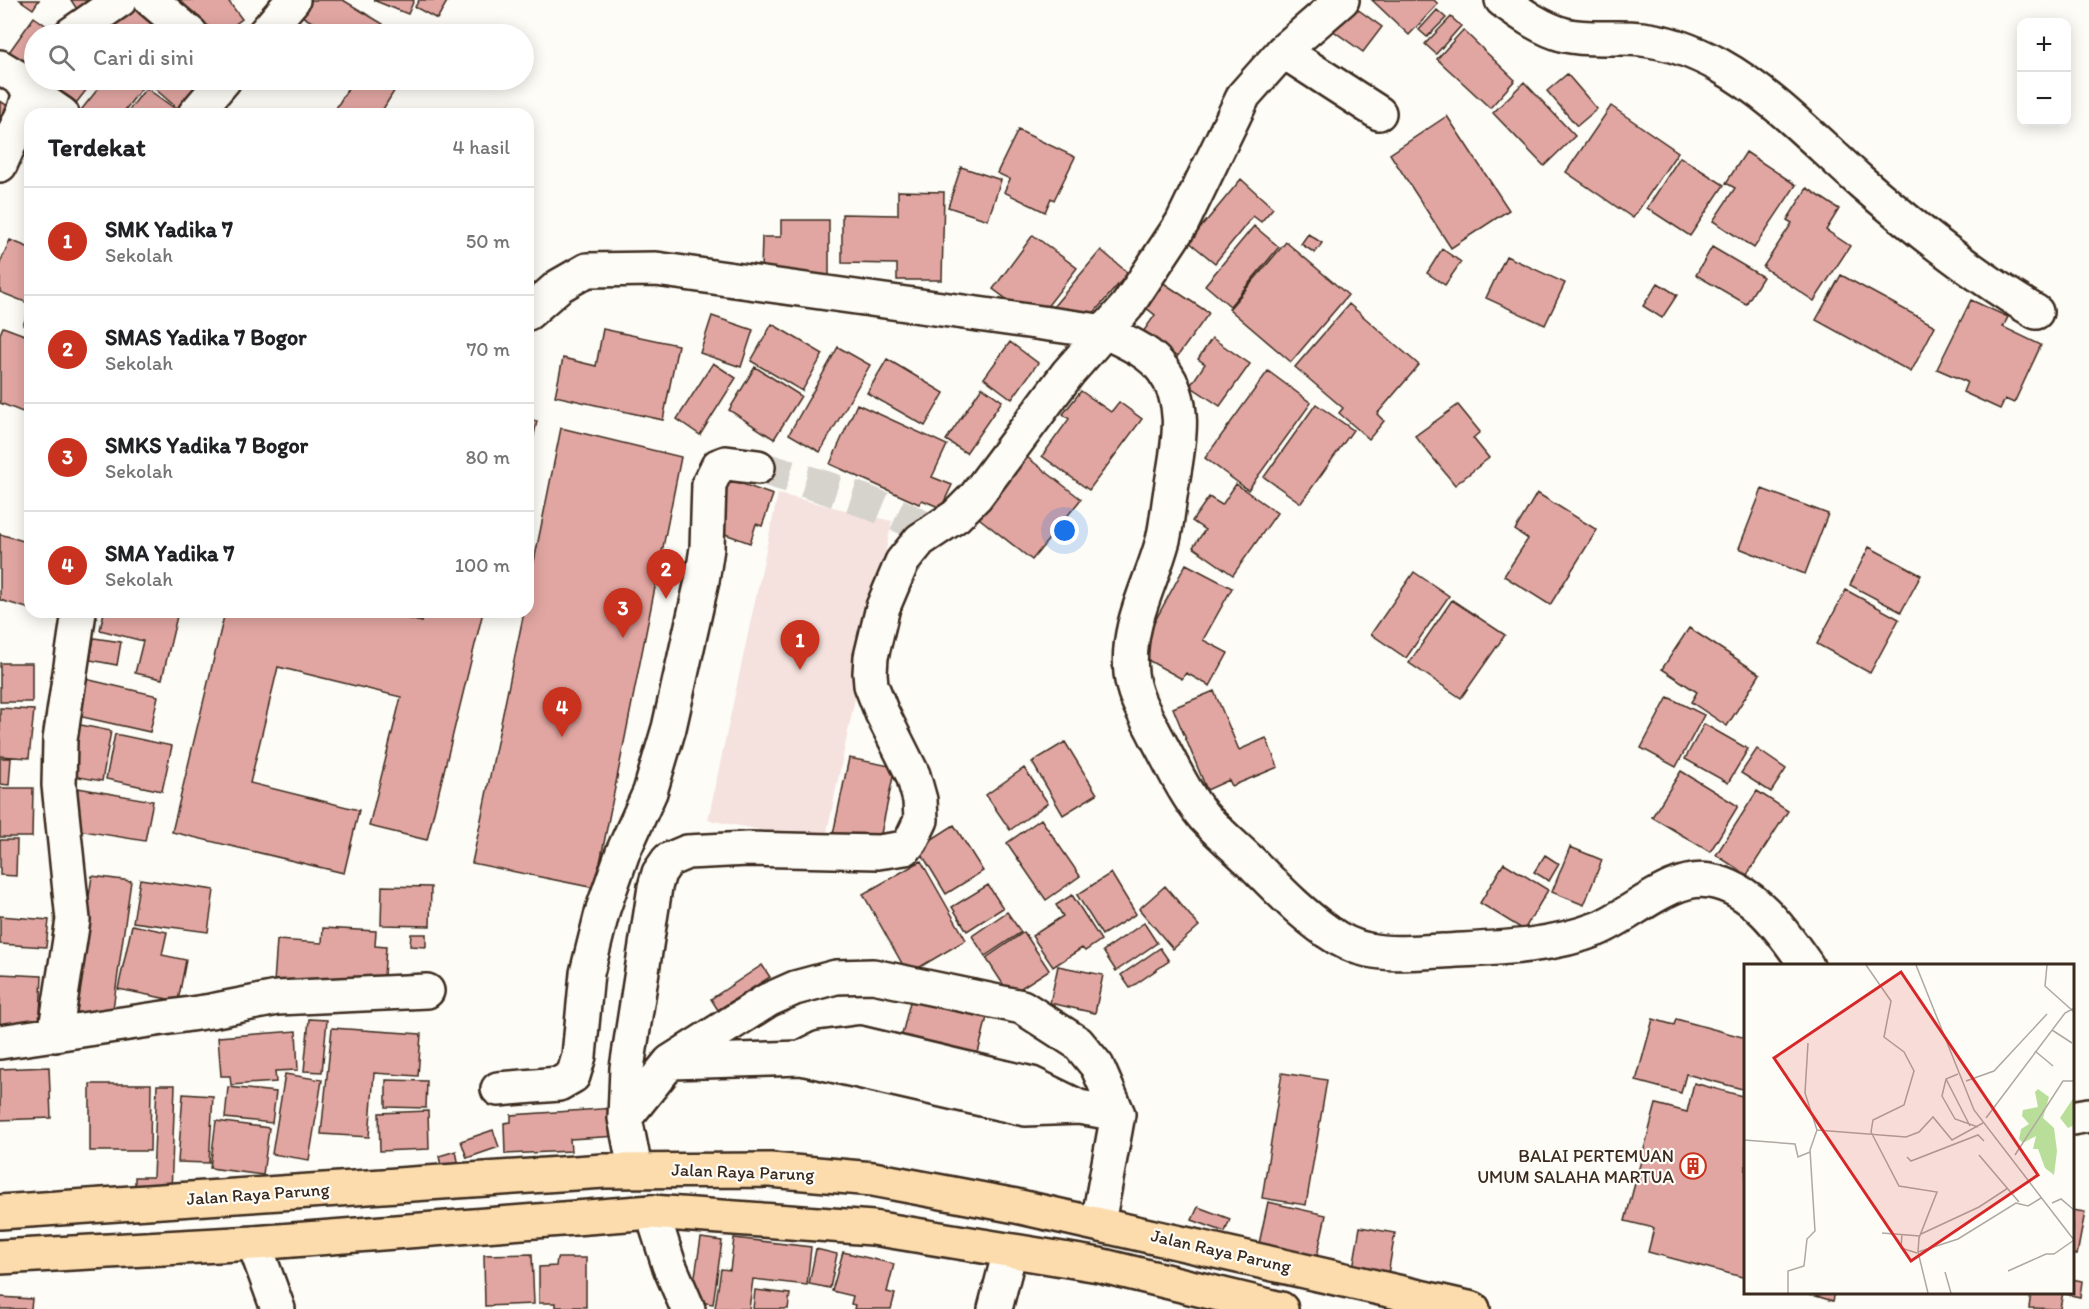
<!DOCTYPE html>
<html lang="id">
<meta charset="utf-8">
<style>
:root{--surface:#fff;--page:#f6f6f6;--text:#202124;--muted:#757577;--line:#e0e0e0;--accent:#c8321e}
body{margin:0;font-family:Itim,sans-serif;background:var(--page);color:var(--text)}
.controls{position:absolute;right:18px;top:18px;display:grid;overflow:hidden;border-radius:12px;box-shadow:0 3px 15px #0003}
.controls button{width:54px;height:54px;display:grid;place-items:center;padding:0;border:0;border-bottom:2px solid var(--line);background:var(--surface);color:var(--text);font:30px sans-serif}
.you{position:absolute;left:1065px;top:531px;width:21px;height:21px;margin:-15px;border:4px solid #fff;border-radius:50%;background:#1a73e8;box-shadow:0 0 0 9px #1a73e833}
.badge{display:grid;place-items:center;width:39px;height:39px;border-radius:50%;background:var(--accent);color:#fff;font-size:20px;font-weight:700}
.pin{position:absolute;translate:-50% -50px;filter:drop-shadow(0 2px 3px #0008)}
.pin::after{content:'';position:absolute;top:32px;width:21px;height:18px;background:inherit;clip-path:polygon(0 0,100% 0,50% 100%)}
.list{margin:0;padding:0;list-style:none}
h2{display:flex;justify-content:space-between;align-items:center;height:78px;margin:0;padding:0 24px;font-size:26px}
h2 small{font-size:20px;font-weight:400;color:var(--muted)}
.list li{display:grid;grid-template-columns:39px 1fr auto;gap:18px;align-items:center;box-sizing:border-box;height:108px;padding:0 24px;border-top:2px solid var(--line)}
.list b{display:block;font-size:22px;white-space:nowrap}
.list p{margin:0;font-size:20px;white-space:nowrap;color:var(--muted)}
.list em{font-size:20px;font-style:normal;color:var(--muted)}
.icon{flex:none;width:33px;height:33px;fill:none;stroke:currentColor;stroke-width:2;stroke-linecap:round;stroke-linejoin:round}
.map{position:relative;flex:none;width:2089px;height:1309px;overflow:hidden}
.search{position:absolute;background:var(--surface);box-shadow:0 3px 15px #0003;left:24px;top:24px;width:510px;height:66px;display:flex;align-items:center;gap:15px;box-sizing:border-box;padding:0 21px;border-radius:33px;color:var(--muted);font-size:22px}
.panel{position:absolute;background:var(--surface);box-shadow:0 3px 15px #0003;left:24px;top:108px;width:510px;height:510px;border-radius:18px}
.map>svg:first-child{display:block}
.built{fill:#f5e2de}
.building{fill:#e1a6a2;stroke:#3b2a1e;stroke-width:1.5}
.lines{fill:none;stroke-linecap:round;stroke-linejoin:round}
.minor-tunnel{stroke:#d6d2cc;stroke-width:33;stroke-dasharray:33 16;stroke-linecap:butt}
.minor-casing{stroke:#3b2a1e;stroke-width:38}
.highway-casing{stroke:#3b2a1e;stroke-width:38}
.minor{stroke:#fdfcf7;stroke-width:33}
.highway{stroke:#fcdcac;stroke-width:33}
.labels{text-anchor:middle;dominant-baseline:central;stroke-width:4.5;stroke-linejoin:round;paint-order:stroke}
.poi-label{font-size:18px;fill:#3b2a1e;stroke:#fdfcf7;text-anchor:end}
.street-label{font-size:18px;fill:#3b2a1e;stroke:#fdfcf7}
.inset-road{fill:none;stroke:#afa8a0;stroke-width:1.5}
.view{fill:#d62828;fill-opacity:0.15;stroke:#d62828;stroke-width:3}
.inset-edge{fill:none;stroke:#3b2a1e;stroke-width:3}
</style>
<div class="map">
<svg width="2089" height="1309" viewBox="0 0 2089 1309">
<rect width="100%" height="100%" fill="#fdfcf7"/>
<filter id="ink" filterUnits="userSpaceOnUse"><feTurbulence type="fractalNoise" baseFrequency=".0167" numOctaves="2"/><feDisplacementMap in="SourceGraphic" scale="12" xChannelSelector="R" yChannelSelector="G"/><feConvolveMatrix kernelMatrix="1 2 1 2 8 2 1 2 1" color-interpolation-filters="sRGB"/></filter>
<g filter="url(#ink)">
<path class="built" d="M778,494L892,521L825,842L708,820Z"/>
<path class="building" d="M20,0H39L33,9Z
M71,0H101L80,14Z
M130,0L182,34H101Z
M178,0H232L229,2L242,19L222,34H205Z
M309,0H343L383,24L377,34H332L300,15Z
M373,0H414L408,14Z
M419,0H448L437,19L415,7Z
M1372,0H1434L1438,4L1409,35Z
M1346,1L1382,27L1363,52L1328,27Z
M1437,10L1446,18L1427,37L1419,30Z
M34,17L58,34H34V71L28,80L2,62Z
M1451,17L1461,26L1436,54L1425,44Z
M384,28L395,34H380Z
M1463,30L1515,80L1490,108L1437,59Z
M1567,74L1597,109L1577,126L1547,91Z
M50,80H94L73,107L45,86Z
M105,80H148L122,114H78Z
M161,80H212L184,114L154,88Z
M353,80H401L380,114H342L335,110Z
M1524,82L1575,136L1544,166L1493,113Z
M146,88L177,110L174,114H126Z
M0,101L8,106L0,118Z
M1611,106L1678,152L1633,218L1566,172Z
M1447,116L1509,210L1451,248L1390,154Z
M1018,130L1075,157L1054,200L1051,198L1045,212L1004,192L1010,179L997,173Z
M1746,152L1796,185L1754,248L1713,221L1735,188L1726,183Z
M1680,157L1724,185L1690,236L1647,208Z
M961,167L1001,180L988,220L948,207Z
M1241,179L1273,208L1261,222L1253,216L1215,263L1189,242Z
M1807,188L1839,209L1826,230L1850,246L1814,301L1763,267L1792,223L1787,220Z
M898,191L944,192L942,280H897V264L842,263V214L898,215Z
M781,220H829V275L761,271L762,237H781Z
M1254,226L1279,247L1230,306L1205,285Z
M1308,234L1322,243L1315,253L1301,244Z
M1033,235L1077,268L1036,321L993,289Z
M10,240L30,248V304L0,292V263Z
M1286,242L1348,295L1291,362L1229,309Z
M1712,247L1763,277L1746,304L1696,275Z
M1442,249L1461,262L1445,285L1427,273Z
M1101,250L1128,273L1081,328L1054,306Z
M1506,256L1565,283L1545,325L1486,298Z
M1841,275L1935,326L1911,372L1816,320Z
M1162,282L1209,313L1177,357L1143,332L1155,315L1145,307Z
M1658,283L1677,295L1662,318L1643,306Z
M1971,300L2008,317L2003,327L2041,345L2014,403L2005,399L2000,409L1963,392L1967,382L1937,369Z
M1349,304L1419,365L1377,414L1384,421L1369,439L1339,413L1343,408L1295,367Z
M30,308V328L23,325Z
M712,316L753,330L741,367L700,353Z
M772,324L823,354L802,391L751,361Z
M3,327L30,337V415L0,403V334Z
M603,329L678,345L663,420L555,396L563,358L596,366Z
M1212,338L1250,364L1220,406L1190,386L1205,364L1198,359Z
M1010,342L1038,363L1012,399L984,378Z
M838,347L870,365L820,452L789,434Z
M887,359L944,393L925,426L867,393Z
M713,363L736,378L700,435L677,419Z
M755,367L801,396L774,439L729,410Z
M1268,371L1311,403L1248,490L1205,458Z
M982,387L1002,401L966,453L946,440Z
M1081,391L1111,412L1119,402L1142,419L1089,490L1042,456L1069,419L1063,414Z
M857,404L947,445L932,477L952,485L941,508L922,500L919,504L830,464Z
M1316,404L1353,430L1301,503L1264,477Z
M1458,405L1480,432L1473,438L1489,458L1455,485L1415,436Z
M528,419L537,421L528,462Z
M561,428L681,457L595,888L472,863L524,612H528V591Z
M1023,454L1081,499L1032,560L975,515Z
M723,477L773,495L762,526L756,524L750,543L714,530Z
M1236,484L1277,513L1233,575L1193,547L1205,530L1192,521L1209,497L1222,505Z
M1762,489L1828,514L1805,574L1739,548Z
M1537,493L1597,530L1550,605L1504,576L1528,539L1515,530Z
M0,534L30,543V609L0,600Z
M1869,547L1921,575L1901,612L1850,585Z
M1186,564L1232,588L1203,640L1228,653L1210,686L1186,673L1182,679L1137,654Z
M1414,572L1449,596L1406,658L1371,634Z
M1846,590L1899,619L1870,673L1817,644Z
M1452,600L1505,635L1461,698L1409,663Z
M41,612H70L67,620Z
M104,612H178L162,679L135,673L143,641L100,630Z
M225,612H382L422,622L424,612H483L427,840L369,826L401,697L278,667L250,783L359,810L344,873L172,832Z
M1689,628L1760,674L1727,726L1691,702L1697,692L1662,669Z
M94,638L121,642L117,665L90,660Z
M0,663H32V702H0Z
M77,677L158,696L150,732L69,714Z
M1214,691L1239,750L1266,738L1278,767L1232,786L1229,780L1207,790L1173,708Z
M1668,697L1704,715L1676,767L1641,748Z
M0,708L34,710L29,758L0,756Z
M76,724L111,731L102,781L67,775Z
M1704,724L1748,749L1728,783L1685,759Z
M115,734L172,746L162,791L106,779Z
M1065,742L1097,794L1063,815L1032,762Z
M1757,749L1786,769L1771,792L1741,773Z
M0,758H11L9,785L0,784Z
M849,758L895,767L878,848L832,839Z
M1024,768L1048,803L1010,830L986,795Z
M1681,771L1738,806L1710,852L1652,817Z
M0,788H33L32,837H0Z
M78,788L153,801L145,841L71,829Z
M1757,791L1788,811L1747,875L1716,855Z
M1041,819L1080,876L1046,900L1007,843Z
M954,825L983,871L946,894L918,848Z
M0,840H17L16,876L0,875Z
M1570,847L1602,860L1584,905L1552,892Z
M1545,855L1559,864L1549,881L1534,872Z
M921,861L966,940L908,974L863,894Z
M1504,863L1548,890L1524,930L1480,903Z
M1111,873L1136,914L1102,935L1077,895Z
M92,876L131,881L111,1023L63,1013L84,931Z
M140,879L214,890L208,932L133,922Z
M988,885L1003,908L967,931L952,907Z
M382,886L431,887L430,926L381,925Z
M1165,886L1199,926L1173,949L1139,909Z
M1072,895L1101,940L1085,951L1082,948L1053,967L1032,936L1063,916L1056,905Z
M1007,912L1021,932L985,956L972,936Z
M0,916L49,920L46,947L0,944Z
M1144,923L1157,943L1116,971L1103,951Z
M132,925L167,932L162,955L186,960L178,1001L118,989Z
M323,928L376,931L375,946L386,947L383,990L274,983L277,940L322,943Z
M1024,932L1049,970L1010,995L986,958Z
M411,934H426V947L410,946Z
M1160,948L1169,961L1130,988L1121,975Z
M762,965L770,977L718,1010L711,999Z
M1058,966L1103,975L1095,1013L1050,1003Z
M0,974L42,976L39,1033L0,1031Z
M911,998L987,1017L974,1069L898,1051Z
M309,1019L327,1020L322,1072L304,1071Z
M1653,1019L1674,1025L1676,1019L1746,1038V1090L1686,1074L1681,1093L1636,1081Z
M332,1028L421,1034L418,1076L374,1073L369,1137L321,1134Z
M296,1031L298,1070L275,1071L276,1082L231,1085L230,1076H221L218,1037Z
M49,1067L51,1118L0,1120V1069Z
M1282,1073L1327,1080L1306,1205L1262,1198Z
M285,1074L322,1080L309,1160L272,1154Z
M386,1080L427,1081L426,1108L386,1107Z
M1694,1083L1746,1097V1278L1648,1252L1654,1228L1625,1221L1656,1104L1687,1112Z
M90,1084H151L150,1151H90Z
M157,1085H175L171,1193H135V1177H153Z
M228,1087L276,1092L272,1123L225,1118Z
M183,1094L213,1096L209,1163L178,1162Z
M616,1108L618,1136L570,1139L571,1151L505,1154L504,1123L511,1122V1115Z
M428,1111L429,1149L380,1151L379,1113Z
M216,1121L269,1128L263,1175L210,1168Z
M493,1130L499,1147L467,1158L461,1141Z
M456,1151L459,1166L442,1171L439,1156Z
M1268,1202L1326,1215L1317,1256L1259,1244Z
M1198,1207L1230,1219L1225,1232L1192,1220Z
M2072,1210L2085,1212L2077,1255L2072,1254Z
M1360,1227L1395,1233L1387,1280L1352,1274Z
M701,1238L722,1241L713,1304L691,1301Z
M734,1238L811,1247L807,1285L753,1279L749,1309L715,1308L721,1269L730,1270Z
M816,1249L837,1254L830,1288L809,1284Z
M843,1252L894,1264L887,1292L895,1294L891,1309H854L855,1305L851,1304L853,1296L832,1291Z
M532,1254L534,1304L485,1306L484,1255Z
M557,1258H586V1307H556V1303H539V1267L556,1266Z
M2072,1279L2082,1281L2080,1297L2066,1294L2072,1292Z
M755,1290L790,1294L788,1309H753Z
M1802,1292H1835L1833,1301Z
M2031,1292H2063L2060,1309L2029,1308Z
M0,1297L32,1299L31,1309H0Z"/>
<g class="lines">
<path class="minor-tunnel" d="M758,467C818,485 877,501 932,532"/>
<g class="minor-casing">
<path id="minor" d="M151,0L191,34
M1502,0C1521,14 1542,29 1565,35C1591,41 1616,36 1642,39C1669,42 1695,52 1719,65C1771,94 1814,140 1859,180C1915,229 1972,274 2036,312
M71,34L120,0
M264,34L293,0
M1283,51L1379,113
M0,67L20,79L30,92L25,109L0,165
M30,92L62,114
M195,114L224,80
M528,313L559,286L587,270L656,269L1106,332C1126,342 1149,351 1163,370C1190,405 1177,450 1171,490C1168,507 1167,524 1163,540C1151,585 1126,624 1131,673C1133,696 1146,716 1156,736C1171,763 1184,793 1204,817C1218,832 1234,846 1249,860C1274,885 1299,912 1328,932C1339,940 1354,947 1368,950C1392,955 1417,952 1442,951C1494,948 1548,948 1597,929C1631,916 1672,874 1710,881C1754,888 1784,933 1807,966
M55,1035L73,920L59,785L60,740L79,612
M0,1042L211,1011L277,998L427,991
M805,1056L821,1048L859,1043L1032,1084L1077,1106
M671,1062L801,1058L1025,1109L1079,1107L1118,1114
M498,1089L559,1084L573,1076L579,1056L587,973L603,909L623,852L650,792L669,728L702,581L707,548L709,484L718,466L726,463L758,467
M625,1118L670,1062L768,1000L795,988L836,977L873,976L1022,1007L1078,1043L1097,1066L1118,1114L1098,1223
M2072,1118L2089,1115
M635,1169L625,1118L627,1068L655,887L659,873L668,860L687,852L748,849L878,852L905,848L911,841L921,820L920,800L913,775L882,713L871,685L870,673L871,657L883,607L902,562L920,540L956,516L976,496L1068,373L1127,306L1182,223L1244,95L1283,51L1342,0
M652,1212L669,1265L688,1309
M254,1243L278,1309
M995,1309L1010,1251"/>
</g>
<g class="highway-casing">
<path id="highway" d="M0,1212L604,1171L770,1170L873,1179L1016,1206L1473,1309
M0,1257L254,1243L652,1212L873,1228L1099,1265L1281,1309"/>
</g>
<use href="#minor" class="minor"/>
<use href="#highway" class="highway"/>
</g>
</g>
<defs>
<g id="building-ring" transform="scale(1.35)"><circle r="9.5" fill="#fdfcf7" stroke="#c8321e" stroke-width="1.5"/><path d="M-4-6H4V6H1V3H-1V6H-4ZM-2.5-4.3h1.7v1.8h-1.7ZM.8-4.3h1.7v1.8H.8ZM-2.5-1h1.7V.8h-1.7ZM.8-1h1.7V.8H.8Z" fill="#c8321e"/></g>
</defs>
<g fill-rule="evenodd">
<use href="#building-ring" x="1693" y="1166"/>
</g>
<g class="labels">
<g class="poi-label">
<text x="1674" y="1156">BALAI PERTEMUAN<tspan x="1674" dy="21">UMUM SALAHA MARTUA</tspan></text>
</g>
<g class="street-label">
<text transform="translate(743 1172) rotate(2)">Jalan Raya Parung</text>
<text transform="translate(258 1194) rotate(-4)">Jalan Raya Parung</text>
<text transform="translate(1221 1251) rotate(13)">Jalan Raya Parung</text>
</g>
</g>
<g transform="translate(1744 964)">
<rect width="330" height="330" fill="#fdfcf7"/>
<path d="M294,125L305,133L299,154L310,164L313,187L310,211L301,204L294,185H289L292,172L279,179L275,175L277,165L285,160L278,152L279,146L294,143L291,128ZM330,133V161L324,164L316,154Z" fill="#b9de99"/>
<path class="inset-road" d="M122,1L147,37L140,73L160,88L170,107L160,141L129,156L127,168L155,222L193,228L175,274L174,288M172,1L230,146L330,276M303,1L301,22L330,48M308,66L328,79M64,79L61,129L73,166M291,87L309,102M214,110L202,115L198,132L211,155L234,163M202,115L226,162M222,117L250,107L303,50M242,154L321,49L330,44M0,176L51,180L54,193L66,188M235,191L275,238M271,191L319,117H330M163,193L167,197L234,171L240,177M308,239L317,235L330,246M138,269L176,272M158,270L157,284L173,289M177,270L235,243L264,224M264,307L302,290H310L330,276M201,308L207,329M44,329V307L60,302L63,275L71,267L66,186L73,166L162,173L175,168L189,153L208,176L239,159M184,329L174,288L214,275L272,239L284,242L297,234"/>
<path class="view" d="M157,8L294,211L167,297L30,94Z"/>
<rect width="330" height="330" class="inset-edge"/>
</g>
</svg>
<div class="controls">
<button>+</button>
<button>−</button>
</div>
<div class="you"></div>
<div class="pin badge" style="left:800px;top:670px">1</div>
<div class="pin badge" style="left:666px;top:599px">2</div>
<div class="pin badge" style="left:623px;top:638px">3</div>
<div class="pin badge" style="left:562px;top:737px">4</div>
<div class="search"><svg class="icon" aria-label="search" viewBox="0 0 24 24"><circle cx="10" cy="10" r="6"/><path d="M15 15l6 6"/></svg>Cari di sini</div>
<section class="panel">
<h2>Terdekat<small>4 hasil</small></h2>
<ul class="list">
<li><span class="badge">1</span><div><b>SMK Yadika 7</b><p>Sekolah</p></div><em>50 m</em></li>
<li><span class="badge">2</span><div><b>SMAS Yadika 7 Bogor</b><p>Sekolah</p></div><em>70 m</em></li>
<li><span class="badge">3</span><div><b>SMKS Yadika 7 Bogor</b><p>Sekolah</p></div><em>80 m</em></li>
<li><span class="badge">4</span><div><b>SMA Yadika 7</b><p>Sekolah</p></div><em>100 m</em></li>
</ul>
</section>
</div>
